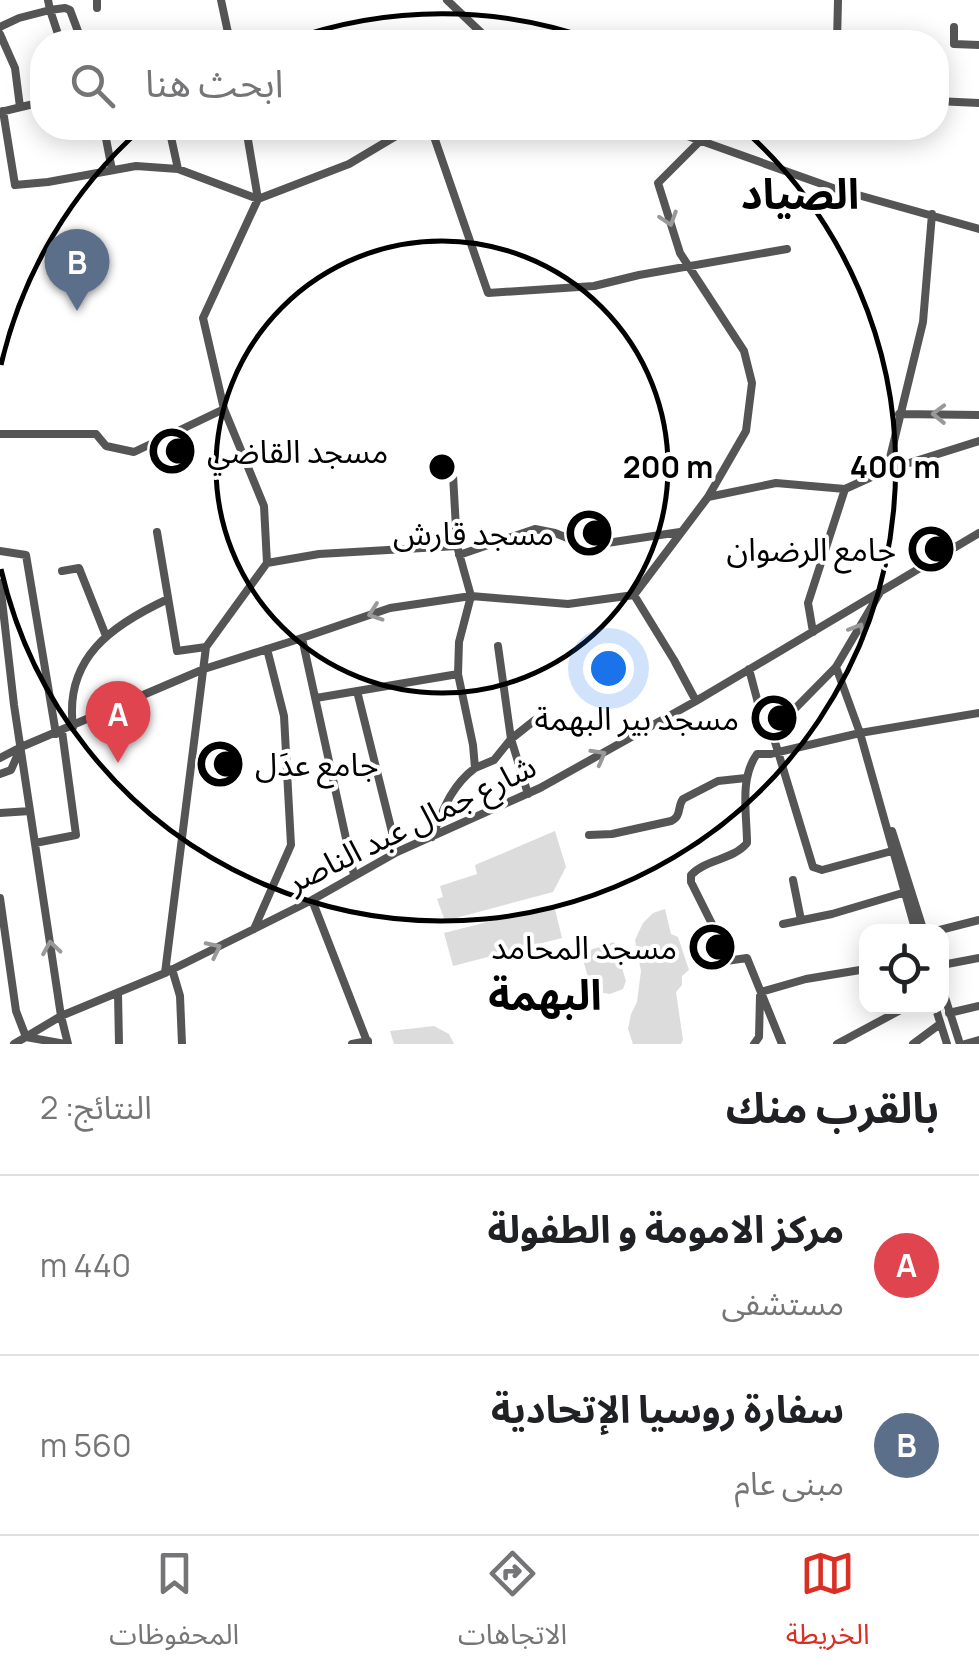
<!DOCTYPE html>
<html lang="ar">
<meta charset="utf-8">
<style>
:root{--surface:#fff;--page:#f6f6f6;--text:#202124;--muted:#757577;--line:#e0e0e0;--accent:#d93025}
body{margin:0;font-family:Manrope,"Noto Sans Arabic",sans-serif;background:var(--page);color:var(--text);direction:rtl}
.controls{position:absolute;right:30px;bottom:30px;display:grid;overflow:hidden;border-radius:20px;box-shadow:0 5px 25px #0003}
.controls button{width:90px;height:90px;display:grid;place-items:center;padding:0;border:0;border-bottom:2px solid var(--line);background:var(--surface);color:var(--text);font:50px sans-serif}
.you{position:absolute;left:608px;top:668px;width:35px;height:35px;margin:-25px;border:8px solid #fff;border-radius:50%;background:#1a73e8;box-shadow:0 0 0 15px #1a73e833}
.badge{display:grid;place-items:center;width:65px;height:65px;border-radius:50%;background:var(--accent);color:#fff;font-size:32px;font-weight:700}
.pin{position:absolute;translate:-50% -82px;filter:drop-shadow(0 2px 5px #0008)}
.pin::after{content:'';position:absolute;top:52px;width:35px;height:30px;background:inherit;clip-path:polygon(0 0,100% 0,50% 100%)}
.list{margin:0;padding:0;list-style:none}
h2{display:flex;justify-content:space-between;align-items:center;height:130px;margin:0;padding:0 40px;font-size:42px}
h2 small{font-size:32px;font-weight:400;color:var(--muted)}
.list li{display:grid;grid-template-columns:65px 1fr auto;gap:30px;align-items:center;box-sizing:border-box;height:180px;padding:0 40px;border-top:2px solid var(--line)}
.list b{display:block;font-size:38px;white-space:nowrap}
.list p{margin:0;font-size:32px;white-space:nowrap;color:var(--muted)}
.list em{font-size:32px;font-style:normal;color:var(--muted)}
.icon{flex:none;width:55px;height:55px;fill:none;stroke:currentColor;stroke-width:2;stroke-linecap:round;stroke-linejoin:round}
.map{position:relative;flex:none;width:979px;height:1044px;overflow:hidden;direction:ltr}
.search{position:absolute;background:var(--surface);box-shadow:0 5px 25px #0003;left:30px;right:30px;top:30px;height:110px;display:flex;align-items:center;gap:25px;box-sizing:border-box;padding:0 35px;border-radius:40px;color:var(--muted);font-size:38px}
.sheet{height:490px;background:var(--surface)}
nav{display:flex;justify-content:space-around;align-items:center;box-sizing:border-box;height:140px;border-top:2px solid var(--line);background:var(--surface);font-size:28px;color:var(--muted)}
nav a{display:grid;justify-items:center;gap:5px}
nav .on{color:var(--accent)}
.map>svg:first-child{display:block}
.green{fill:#dcdcdc}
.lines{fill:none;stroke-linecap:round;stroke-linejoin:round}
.minor{stroke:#555;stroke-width:8}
.oneway{stroke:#999}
.ring{fill:none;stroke:#000;stroke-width:5}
.labels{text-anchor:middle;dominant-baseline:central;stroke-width:8;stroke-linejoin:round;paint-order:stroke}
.poi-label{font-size:32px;fill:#000;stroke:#fff;text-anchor:end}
.street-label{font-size:32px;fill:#000;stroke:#fff}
.district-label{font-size:42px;font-weight:bold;fill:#000;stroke:#fff}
.centre{fill:#000;stroke:#fff;stroke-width:5}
.ring-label{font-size:30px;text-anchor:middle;font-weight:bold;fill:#000;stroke:#fff;stroke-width:8;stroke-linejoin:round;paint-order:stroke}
</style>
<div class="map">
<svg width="979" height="1044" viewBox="0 0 979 1044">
<rect width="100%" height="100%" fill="#fff"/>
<path class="green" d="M555,831L566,867L553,892L445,921L437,899L443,897L440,886L477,874L475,865Z
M554,905L562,938L453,966L444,933Z
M665,909L671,934L678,937L689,970L682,976V985L676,992L683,1040L681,1044H633L628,1029L631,1014L637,1002L641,971L635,940L643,923L653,913Z
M614,942L626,981L623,989L610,994L592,991L581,953Z
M434,1026L449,1034L454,1044H394L390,1031Z"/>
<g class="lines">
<path class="minor" d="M48,0L50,10L65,8L70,10L82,42
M97,0V8
M221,0L230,42
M447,0L491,42
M0,27L19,18L50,10L58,34
M954,27V44L979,45
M0,34L15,68L20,107
M837,42L838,0
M936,101L979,103
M3,111L15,185L48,182L136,166L178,169
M0,112L42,102
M104,128L112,170
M169,128L178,169L258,199L349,164L396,136L419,128
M431,128L488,293L594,286L639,275L787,249
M665,128L833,188L979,229
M700,141L658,183L680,253L744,351L752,383L746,431L708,497
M899,414L979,415
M0,434H96L106,446L134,452L224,409
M887,470L923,322L932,214
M453,475L457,546
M157,532L177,651L206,647
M0,551L26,555L56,734
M459,555L535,529L555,533L587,546L680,532
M267,563L319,554L457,546L471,596L459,642L458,674L473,745L475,768C451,786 443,810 432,837
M62,571L79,568L106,636
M0,583L14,705L61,1016L68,1044
M634,595L674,660L696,701
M813,632L808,603L845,489
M302,638L354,875
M498,646L511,739L528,794
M836,667L860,733L916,932
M749,669L762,718L772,732L813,867L822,870L892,851
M357,691L397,852
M316,698L458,674
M73,727C64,658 112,625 168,599
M772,732L836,667L879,594
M0,758L21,747L204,669L302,638L390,608L471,596L568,604L634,595L708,497L776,483L845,489L887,470L979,441
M475,768L494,760L511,739L535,720
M0,774L11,770L21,747
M0,813L30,811
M892,831L924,932
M589,835L612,834L671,821C682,816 677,807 683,799L718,781L746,778
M35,843L76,835L62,731
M793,880L801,920
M0,898L16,1011L26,1037
M312,900L368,1044
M783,924L832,914L906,892
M254,929L291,845L284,716L267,649
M932,932L979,920
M942,965L979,958
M172,969L180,996L182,1044
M165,973L206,647L267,563L264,506L224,409L203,318L258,199L246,128
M942,988L960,1044
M761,992L806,979L866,969
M118,993L119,1044
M935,1006L947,1044
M949,1013L979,1006
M26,1037L65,1044
M14,1044L61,1016L165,973L254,929L312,900L397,852L540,788L696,701L979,533
M352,1044L368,1041
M754,1044L759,1037L760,996
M782,1044L747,958L719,962L713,926L691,882V875C706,859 733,860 747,843C747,814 739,779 757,754H770L860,733L979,713
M837,1044L908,1006
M913,1044L940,1024
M965,1044L979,1040"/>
</g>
<defs><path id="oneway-chevron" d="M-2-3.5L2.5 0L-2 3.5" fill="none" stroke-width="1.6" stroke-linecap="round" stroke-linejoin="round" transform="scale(2.5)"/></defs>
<g class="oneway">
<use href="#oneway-chevron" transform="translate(669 219) rotate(72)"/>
<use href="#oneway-chevron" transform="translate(939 414) rotate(-179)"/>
<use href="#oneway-chevron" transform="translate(375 613) rotate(161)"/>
<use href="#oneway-chevron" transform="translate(858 630) rotate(-59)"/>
<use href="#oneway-chevron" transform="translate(599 756) rotate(-29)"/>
<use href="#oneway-chevron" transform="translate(51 948) rotate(-99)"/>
<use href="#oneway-chevron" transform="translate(214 949) rotate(-26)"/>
</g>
<g class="ring">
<circle cx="442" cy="467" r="226"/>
<path d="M1 365A453 453 0 0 1 142 128M287 41A453 453 0 0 1 597 41M742 128A453 453 0 1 1 1 569"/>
</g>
<defs>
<g id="mosque-disc" transform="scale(2.5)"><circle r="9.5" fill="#000" stroke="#fff"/><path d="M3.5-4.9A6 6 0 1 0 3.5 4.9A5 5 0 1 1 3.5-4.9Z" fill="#fff"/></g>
</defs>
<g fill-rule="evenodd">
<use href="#mosque-disc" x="172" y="451"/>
<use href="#mosque-disc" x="589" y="533"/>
<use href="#mosque-disc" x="931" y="549"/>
<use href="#mosque-disc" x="774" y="718"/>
<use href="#mosque-disc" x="220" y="764"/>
<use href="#mosque-disc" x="712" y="947"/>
</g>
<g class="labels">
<g class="poi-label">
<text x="207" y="451" text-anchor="start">مسجد القاضي</text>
<text x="554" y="533">مسجد قارش</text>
<text x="896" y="549">جامع الرضوان</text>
<text x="739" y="718">مسجد بير البهمة</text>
<text x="255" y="764" text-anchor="start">جامع عدَل</text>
<text x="677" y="947">مسجد المحامد</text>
</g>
<g class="street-label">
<text transform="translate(411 823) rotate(-26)">شارع جمال عبد الناصر</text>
</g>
<g class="district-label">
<text x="800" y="193">الصياد</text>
<text x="545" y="994">البهمة</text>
</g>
</g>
<circle cx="442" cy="467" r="15" class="centre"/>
<g class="ring-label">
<text x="668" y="478">200 m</text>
<text x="895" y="478">400 m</text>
</g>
</svg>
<div class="controls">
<button><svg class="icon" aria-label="locate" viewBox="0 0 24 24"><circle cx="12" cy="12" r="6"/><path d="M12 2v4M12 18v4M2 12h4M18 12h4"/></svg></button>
</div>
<div class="you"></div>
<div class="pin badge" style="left:118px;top:763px;background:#e0444e">A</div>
<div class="pin badge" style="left:77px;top:311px;background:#5c6f8a">B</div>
<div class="search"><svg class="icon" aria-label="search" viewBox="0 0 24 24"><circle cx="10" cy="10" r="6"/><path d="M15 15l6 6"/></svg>ابحث هنا</div>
</div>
<section class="sheet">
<h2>بالقرب منك<small>النتائج: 2</small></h2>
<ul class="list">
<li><span class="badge" style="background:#e0444e">A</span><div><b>مركز الامومة و الطفولة</b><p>مستشفى</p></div><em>440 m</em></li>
<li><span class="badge" style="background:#5c6f8a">B</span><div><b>سفارة روسيا الإتحادية</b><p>مبنى عام</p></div><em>560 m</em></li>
</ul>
</section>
<nav>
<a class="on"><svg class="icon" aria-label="map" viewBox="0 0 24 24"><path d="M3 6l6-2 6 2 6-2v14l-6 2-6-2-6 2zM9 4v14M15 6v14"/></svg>الخريطة</a>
<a><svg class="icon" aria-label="directions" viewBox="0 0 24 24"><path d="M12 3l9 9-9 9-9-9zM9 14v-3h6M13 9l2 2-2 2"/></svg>الاتجاهات</a>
<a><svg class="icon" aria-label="saved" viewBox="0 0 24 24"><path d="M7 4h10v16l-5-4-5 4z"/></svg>المحفوظات</a>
</nav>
